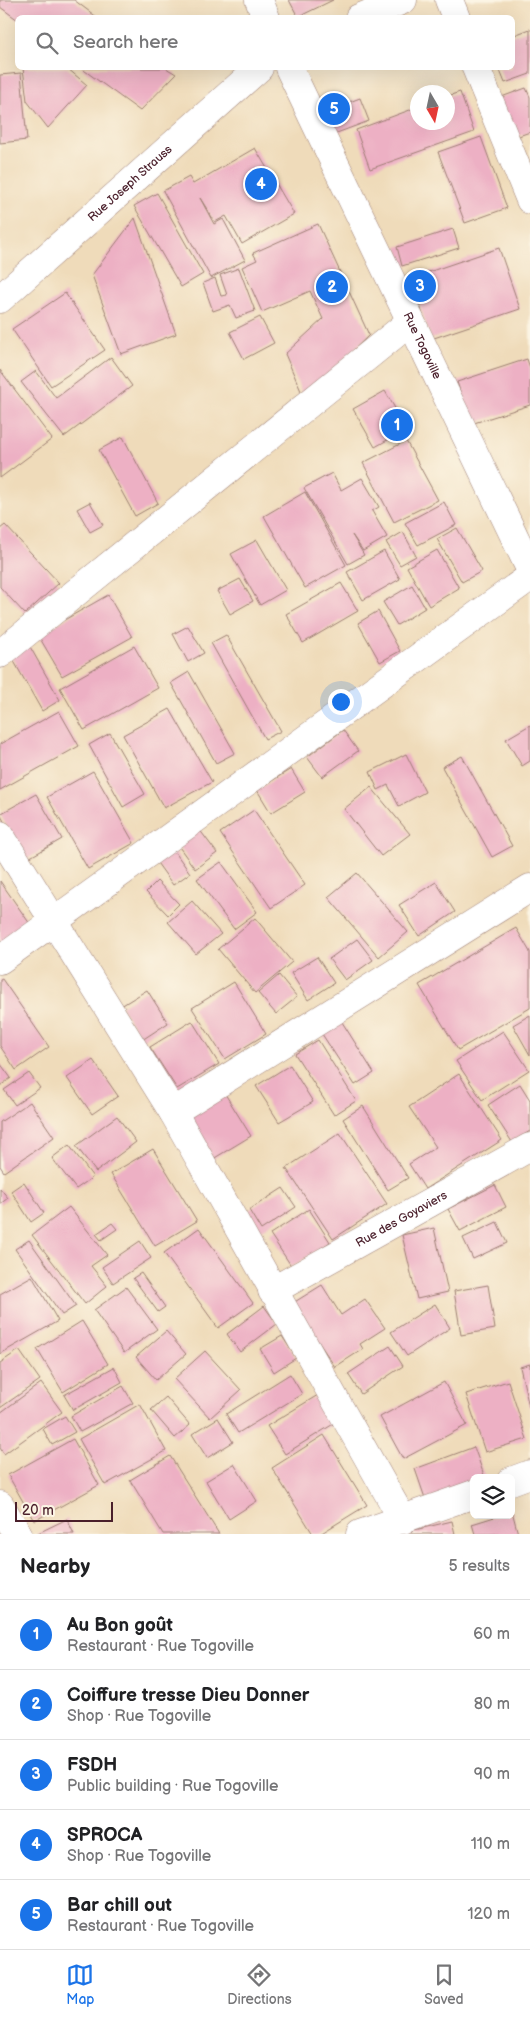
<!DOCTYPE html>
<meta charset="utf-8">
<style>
:root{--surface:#fff;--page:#f6f6f6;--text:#202124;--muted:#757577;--line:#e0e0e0;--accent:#1a73e8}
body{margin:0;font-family:"Balsamiq Sans",sans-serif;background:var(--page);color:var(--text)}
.controls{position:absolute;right:15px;bottom:15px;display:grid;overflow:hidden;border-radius:8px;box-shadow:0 5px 20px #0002}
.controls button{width:45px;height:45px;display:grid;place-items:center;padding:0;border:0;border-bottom:1px solid var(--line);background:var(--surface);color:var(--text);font:25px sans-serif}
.compass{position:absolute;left:410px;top:85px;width:45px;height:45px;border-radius:50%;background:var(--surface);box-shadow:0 5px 20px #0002;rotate:171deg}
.scale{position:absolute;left:15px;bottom:12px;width:98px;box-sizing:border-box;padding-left:5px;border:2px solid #4a1f2b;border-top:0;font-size:14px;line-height:18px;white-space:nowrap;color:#4a1f2b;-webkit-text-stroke:4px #fcf5e5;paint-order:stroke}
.you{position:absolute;left:340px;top:701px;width:18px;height:18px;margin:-12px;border:4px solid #fff;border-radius:50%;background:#1a73e8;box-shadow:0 0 0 8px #1a73e833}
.badge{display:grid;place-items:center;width:32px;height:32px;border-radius:50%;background:var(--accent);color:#fff;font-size:16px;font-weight:700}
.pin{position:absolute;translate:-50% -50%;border:2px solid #fff;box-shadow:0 1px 5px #0006}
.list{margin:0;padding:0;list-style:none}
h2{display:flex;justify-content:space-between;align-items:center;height:65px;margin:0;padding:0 20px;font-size:21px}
h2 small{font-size:16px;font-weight:400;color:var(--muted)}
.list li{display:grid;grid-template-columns:32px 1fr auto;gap:15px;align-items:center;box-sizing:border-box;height:70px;padding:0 20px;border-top:1px solid var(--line)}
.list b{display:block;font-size:19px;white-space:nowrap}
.list p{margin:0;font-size:16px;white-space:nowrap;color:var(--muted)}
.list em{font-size:16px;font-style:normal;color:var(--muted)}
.icon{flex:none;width:28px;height:28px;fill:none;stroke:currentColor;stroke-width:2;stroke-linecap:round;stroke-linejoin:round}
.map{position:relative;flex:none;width:530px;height:1534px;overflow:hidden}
.search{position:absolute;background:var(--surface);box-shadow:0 5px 20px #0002;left:15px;right:15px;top:15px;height:55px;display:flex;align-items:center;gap:12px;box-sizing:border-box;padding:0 18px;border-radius:8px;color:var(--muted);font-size:19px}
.sheet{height:415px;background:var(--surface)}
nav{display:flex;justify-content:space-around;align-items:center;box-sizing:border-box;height:70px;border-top:1px solid var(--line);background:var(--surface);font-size:14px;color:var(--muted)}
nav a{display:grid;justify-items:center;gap:2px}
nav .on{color:var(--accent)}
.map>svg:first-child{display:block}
.building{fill:#edb0c4}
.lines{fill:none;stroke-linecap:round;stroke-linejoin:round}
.minor-casing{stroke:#9c7d72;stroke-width:29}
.minor{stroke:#fff;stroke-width:28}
.labels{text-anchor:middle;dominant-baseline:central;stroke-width:5;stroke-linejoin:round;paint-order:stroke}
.street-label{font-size:12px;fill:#4a1f2b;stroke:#fcf5e5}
</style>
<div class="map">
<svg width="530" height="1534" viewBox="0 0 530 1534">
<rect width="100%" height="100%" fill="#fcf5e5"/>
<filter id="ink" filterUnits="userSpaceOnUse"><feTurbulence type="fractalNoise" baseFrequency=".02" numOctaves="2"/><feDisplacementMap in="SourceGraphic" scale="10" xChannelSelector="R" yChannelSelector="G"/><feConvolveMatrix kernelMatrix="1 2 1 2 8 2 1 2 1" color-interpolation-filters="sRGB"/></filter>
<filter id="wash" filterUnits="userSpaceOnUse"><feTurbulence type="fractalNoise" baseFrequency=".0096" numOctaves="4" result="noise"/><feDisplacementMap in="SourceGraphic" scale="20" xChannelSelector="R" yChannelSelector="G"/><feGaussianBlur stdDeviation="1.12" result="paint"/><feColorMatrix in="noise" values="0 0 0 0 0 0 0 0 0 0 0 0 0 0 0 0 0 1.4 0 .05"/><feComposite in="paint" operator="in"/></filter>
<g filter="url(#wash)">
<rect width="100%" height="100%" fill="#efdbba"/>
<g id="blocks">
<path class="building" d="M0,0H74L98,18H18V20L0,7Z
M289,0H333L298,17Z
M530,29V74L505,83L499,68H512V36Z
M23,68H67L87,85L48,128L27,101Z
M81,68H166L176,74L140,111Z
M21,73L27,140L0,143V75Z
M526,88L530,97V132L510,139L496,99Z
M460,92L474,132L370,169L356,130L418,107V122H448V96Z
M360,98L369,121L334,134L326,111Z
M481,137L507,208L465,223L438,152Z
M255,148L294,214L242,244L226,216L215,222L200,198L214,224L223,219L245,260L211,278L163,191L189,177L193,184Z
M157,193L203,274L181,287L134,206Z
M135,218L176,334L121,354L92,275Z
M318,224L369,335L304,398L285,354L323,319L310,291L262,312L242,267L257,260L253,253Z
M453,229L459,248L402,266L397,247Z
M499,248L520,309L431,339L411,278Z
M239,268L255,311L236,318L230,305L213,311L203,283L215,278L221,296L227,295L220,275Z
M65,293L105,350L51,386L12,329Z
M260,317L274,343L244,359L230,332Z
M111,357L132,386L64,437L21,382L36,371L56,398Z
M527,359L530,368V405L471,424L457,382Z
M0,370L52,439L0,478Z
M385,391L407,429L375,447L353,409Z
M123,437L158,503L135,516L99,450Z
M406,441L438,500L394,522L363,463Z
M332,473L341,490L362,478L379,507L372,511L387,537L363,551L352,535L364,555L348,564L304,488Z
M305,492L346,565L305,588L264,516Z
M90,502L103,525L90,532L77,509Z
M444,502L456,525L418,545L405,523Z
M5,525L59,583L25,614L0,587V529Z
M457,528L482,571L462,582L437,539Z
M403,532L416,556L400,565L386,542Z
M257,540L286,590L260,605L231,554Z
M437,550L459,588L429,606L407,567Z
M384,551L400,579L363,600L347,572Z
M240,579L253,601L230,614L217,591Z
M341,583L358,611L303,643L286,614Z
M412,585L425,608L397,625L383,602Z
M108,595L132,637L62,676L38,635Z
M378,611L400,651L380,662L358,623Z
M188,626L204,653L188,662L173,634Z
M226,635L281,731L265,739L211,643Z
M29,645L60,700L42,711L11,656Z
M134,646L158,688L84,730L60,688Z
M189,672L235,753L216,763L171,683Z
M170,709L212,782L164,808L123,735Z
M59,711L79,746L0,790V744Z
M530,725V761L522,766L506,739Z
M343,730L358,751L322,777L307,757Z
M110,733L145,794L123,807L89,745Z
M406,754L425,792L399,806L388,785L378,790L370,772Z
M462,756L512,846L492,857L442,767Z
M291,769L305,792L271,813L257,790Z
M93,771L134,843L88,869L47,797Z
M371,787L410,834L381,856L344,809Z
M36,794L62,839L25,860L0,814Z
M254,810L305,885L271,908L220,833Z
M199,829L217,853L195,869L177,844Z
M172,848L190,873L173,885L155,860Z
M221,862L257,912L234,929L197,879Z
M357,873L408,932L379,957L328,897Z
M0,881L30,924L0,945Z
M157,881L179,904L168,915L146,892Z
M436,882L455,912L419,936L399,905Z
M192,901L221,934L196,954L168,922Z
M255,918L292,962L255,993L218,949Z
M516,928L530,952V1008L458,1050L419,985Z
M357,939L373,960L345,980L329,959Z
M317,957L334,983L308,1000L291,973Z
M279,975L297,997L276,1014L258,993Z
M2,979L49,1047L16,1070L0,1046V980Z
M234,982L266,1034L225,1059L192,1008Z
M147,990L168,1023L142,1040L121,1006Z
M530,1015V1055L513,1025Z
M192,1021L219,1064L177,1089L150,1047Z
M342,1022L374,1073L355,1085L322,1034Z
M503,1031L529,1070L482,1100L456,1061Z
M318,1040L356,1101L334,1115L295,1054Z
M93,1060L118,1096L92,1114L67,1078Z
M0,1063L11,1078L0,1086Z
M290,1065L313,1102L279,1122L256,1086Z
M29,1073L40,1088L15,1105L4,1090Z
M459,1074L502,1140L425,1189L409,1164L436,1147L409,1107Z
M520,1084L530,1100V1131L512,1142L488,1105Z
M222,1089L251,1136L213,1159L184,1112Z
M30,1102L54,1137L4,1172L0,1166V1122Z
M363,1106L408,1178L388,1190L343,1119Z
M117,1116L136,1142L96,1172L76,1146Z
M340,1133L387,1204L333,1239L286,1168Z
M69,1145L93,1177L76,1189L52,1158Z
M153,1149L197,1221L155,1246L111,1174Z
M24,1182L44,1213L31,1222L11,1191Z
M495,1185L506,1207L460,1231L448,1209Z
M0,1188L8,1198L0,1204Z
M283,1188L296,1207L261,1230L249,1210Z
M69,1207L107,1255L91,1266L107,1286L85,1304L32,1235Z
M309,1209L330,1242L292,1267L270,1234Z
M497,1222L507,1243L473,1259L463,1238Z
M112,1223L117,1229L101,1240L96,1234Z
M199,1228L253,1303L218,1328L164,1253Z
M434,1228L448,1292L417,1299L402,1235Z
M29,1240L76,1306L62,1315L15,1249Z
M140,1241L151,1258L113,1283L102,1267Z
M141,1273L165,1307L158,1312L133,1278Z
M32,1276L58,1321L0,1354V1294Z
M322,1285L341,1315L365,1299L385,1328L360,1344L363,1349L335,1367L293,1303Z
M488,1285L495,1329L461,1335L454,1291Z
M126,1287L157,1329L124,1353L94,1310Z
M435,1304L450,1328L407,1356L391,1332Z
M264,1306L277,1324L240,1352L227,1334Z
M82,1321L108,1364L63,1392L37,1349Z
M166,1331L186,1354L156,1380L136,1357Z
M282,1336L296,1358L274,1372L260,1349Z
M390,1346L403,1366L361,1394L348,1374Z
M19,1350L40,1380L0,1408V1363Z
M205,1351L241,1390L210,1418L174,1379Z
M530,1364V1407H529L520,1367Z
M114,1367L122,1382L73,1410L64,1395Z
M290,1374L302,1394L238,1433L226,1414Z
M508,1381L527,1439L485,1452L466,1394Z
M444,1382L467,1425L403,1459L380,1417Z
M41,1383L62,1412L4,1454L0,1448V1413Z
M123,1386L133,1403L80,1432L71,1416Z
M318,1395L335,1423L285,1454L267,1426Z
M166,1397L190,1425L175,1438L151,1410Z
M140,1404L166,1451L105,1485L79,1439Z
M65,1416L75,1432L52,1445L43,1429Z
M218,1418L233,1442L207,1458L192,1434Z
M324,1435L367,1505L320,1534H313L272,1468Z
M73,1439L99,1485L34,1521L8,1475Z
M474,1447L485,1478H474V1483L426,1501L415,1469Z
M170,1456L219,1534H163L130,1480Z
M234,1464L257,1501L229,1519L206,1481Z
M512,1511L518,1534H475L472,1524L501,1515H511Z
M67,1519L74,1534H36Z
M452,1521L455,1534H402V1533Z"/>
</g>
</g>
<g filter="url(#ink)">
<use href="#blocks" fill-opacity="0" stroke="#9c7d72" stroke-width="1"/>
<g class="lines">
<g class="minor-casing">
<g id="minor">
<path d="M259,0L266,18"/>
<path d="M449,0L456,18"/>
<path d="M359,18L403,0"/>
<path id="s1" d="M289,68L530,569"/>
<path d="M476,68L530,200"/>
<path id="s2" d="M0,299L259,68"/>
<path d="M0,654L410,322"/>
<path d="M0,835L173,1112L403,1520"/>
<path d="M0,960L530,577"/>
<path d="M173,1112L530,888"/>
<path id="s3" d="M272,1291L530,1147"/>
<path d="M511,1481L530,1474"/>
<path d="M0,1505L18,1534"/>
<path d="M360,1534L474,1494"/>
</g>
</g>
<use href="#minor" class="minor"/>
</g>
</g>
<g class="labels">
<g class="street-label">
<text stroke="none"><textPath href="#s2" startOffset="174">Rue Joseph Strauss</textPath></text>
<text stroke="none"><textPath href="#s1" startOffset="308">Rue Togoville</textPath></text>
<text stroke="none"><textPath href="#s3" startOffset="148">Rue des Goyaviers</textPath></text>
</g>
</g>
</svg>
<div class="controls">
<button><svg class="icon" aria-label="layers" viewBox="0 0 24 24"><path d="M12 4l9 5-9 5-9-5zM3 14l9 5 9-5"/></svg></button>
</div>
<svg class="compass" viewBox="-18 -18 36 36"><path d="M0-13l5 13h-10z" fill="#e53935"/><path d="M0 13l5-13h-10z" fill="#757577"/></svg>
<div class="scale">20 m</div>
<div class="you"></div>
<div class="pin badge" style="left:397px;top:425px">1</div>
<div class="pin badge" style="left:332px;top:287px">2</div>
<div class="pin badge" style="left:420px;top:286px">3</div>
<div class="pin badge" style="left:261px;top:184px">4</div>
<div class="pin badge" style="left:334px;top:109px">5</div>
<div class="search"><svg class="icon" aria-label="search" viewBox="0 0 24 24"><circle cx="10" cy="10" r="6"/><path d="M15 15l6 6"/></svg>Search here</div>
</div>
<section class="sheet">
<h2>Nearby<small>5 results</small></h2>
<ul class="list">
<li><span class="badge">1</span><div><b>Au Bon goût</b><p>Restaurant · Rue Togoville</p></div><em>60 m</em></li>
<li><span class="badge">2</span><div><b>Coiffure tresse Dieu Donner</b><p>Shop · Rue Togoville</p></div><em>80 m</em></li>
<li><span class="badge">3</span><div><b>FSDH</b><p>Public building · Rue Togoville</p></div><em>90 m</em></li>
<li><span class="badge">4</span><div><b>SPROCA</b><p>Shop · Rue Togoville</p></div><em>110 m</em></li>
<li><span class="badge">5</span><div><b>Bar chill out</b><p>Restaurant · Rue Togoville</p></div><em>120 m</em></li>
</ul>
</section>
<nav>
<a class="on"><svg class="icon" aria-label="map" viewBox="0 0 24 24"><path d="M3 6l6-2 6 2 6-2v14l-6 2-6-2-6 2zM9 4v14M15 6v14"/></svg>Map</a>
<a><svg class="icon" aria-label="directions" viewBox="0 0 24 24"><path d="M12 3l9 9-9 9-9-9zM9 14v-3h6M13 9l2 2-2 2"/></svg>Directions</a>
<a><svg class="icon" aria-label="saved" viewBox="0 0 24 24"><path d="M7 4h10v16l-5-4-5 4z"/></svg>Saved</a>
</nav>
